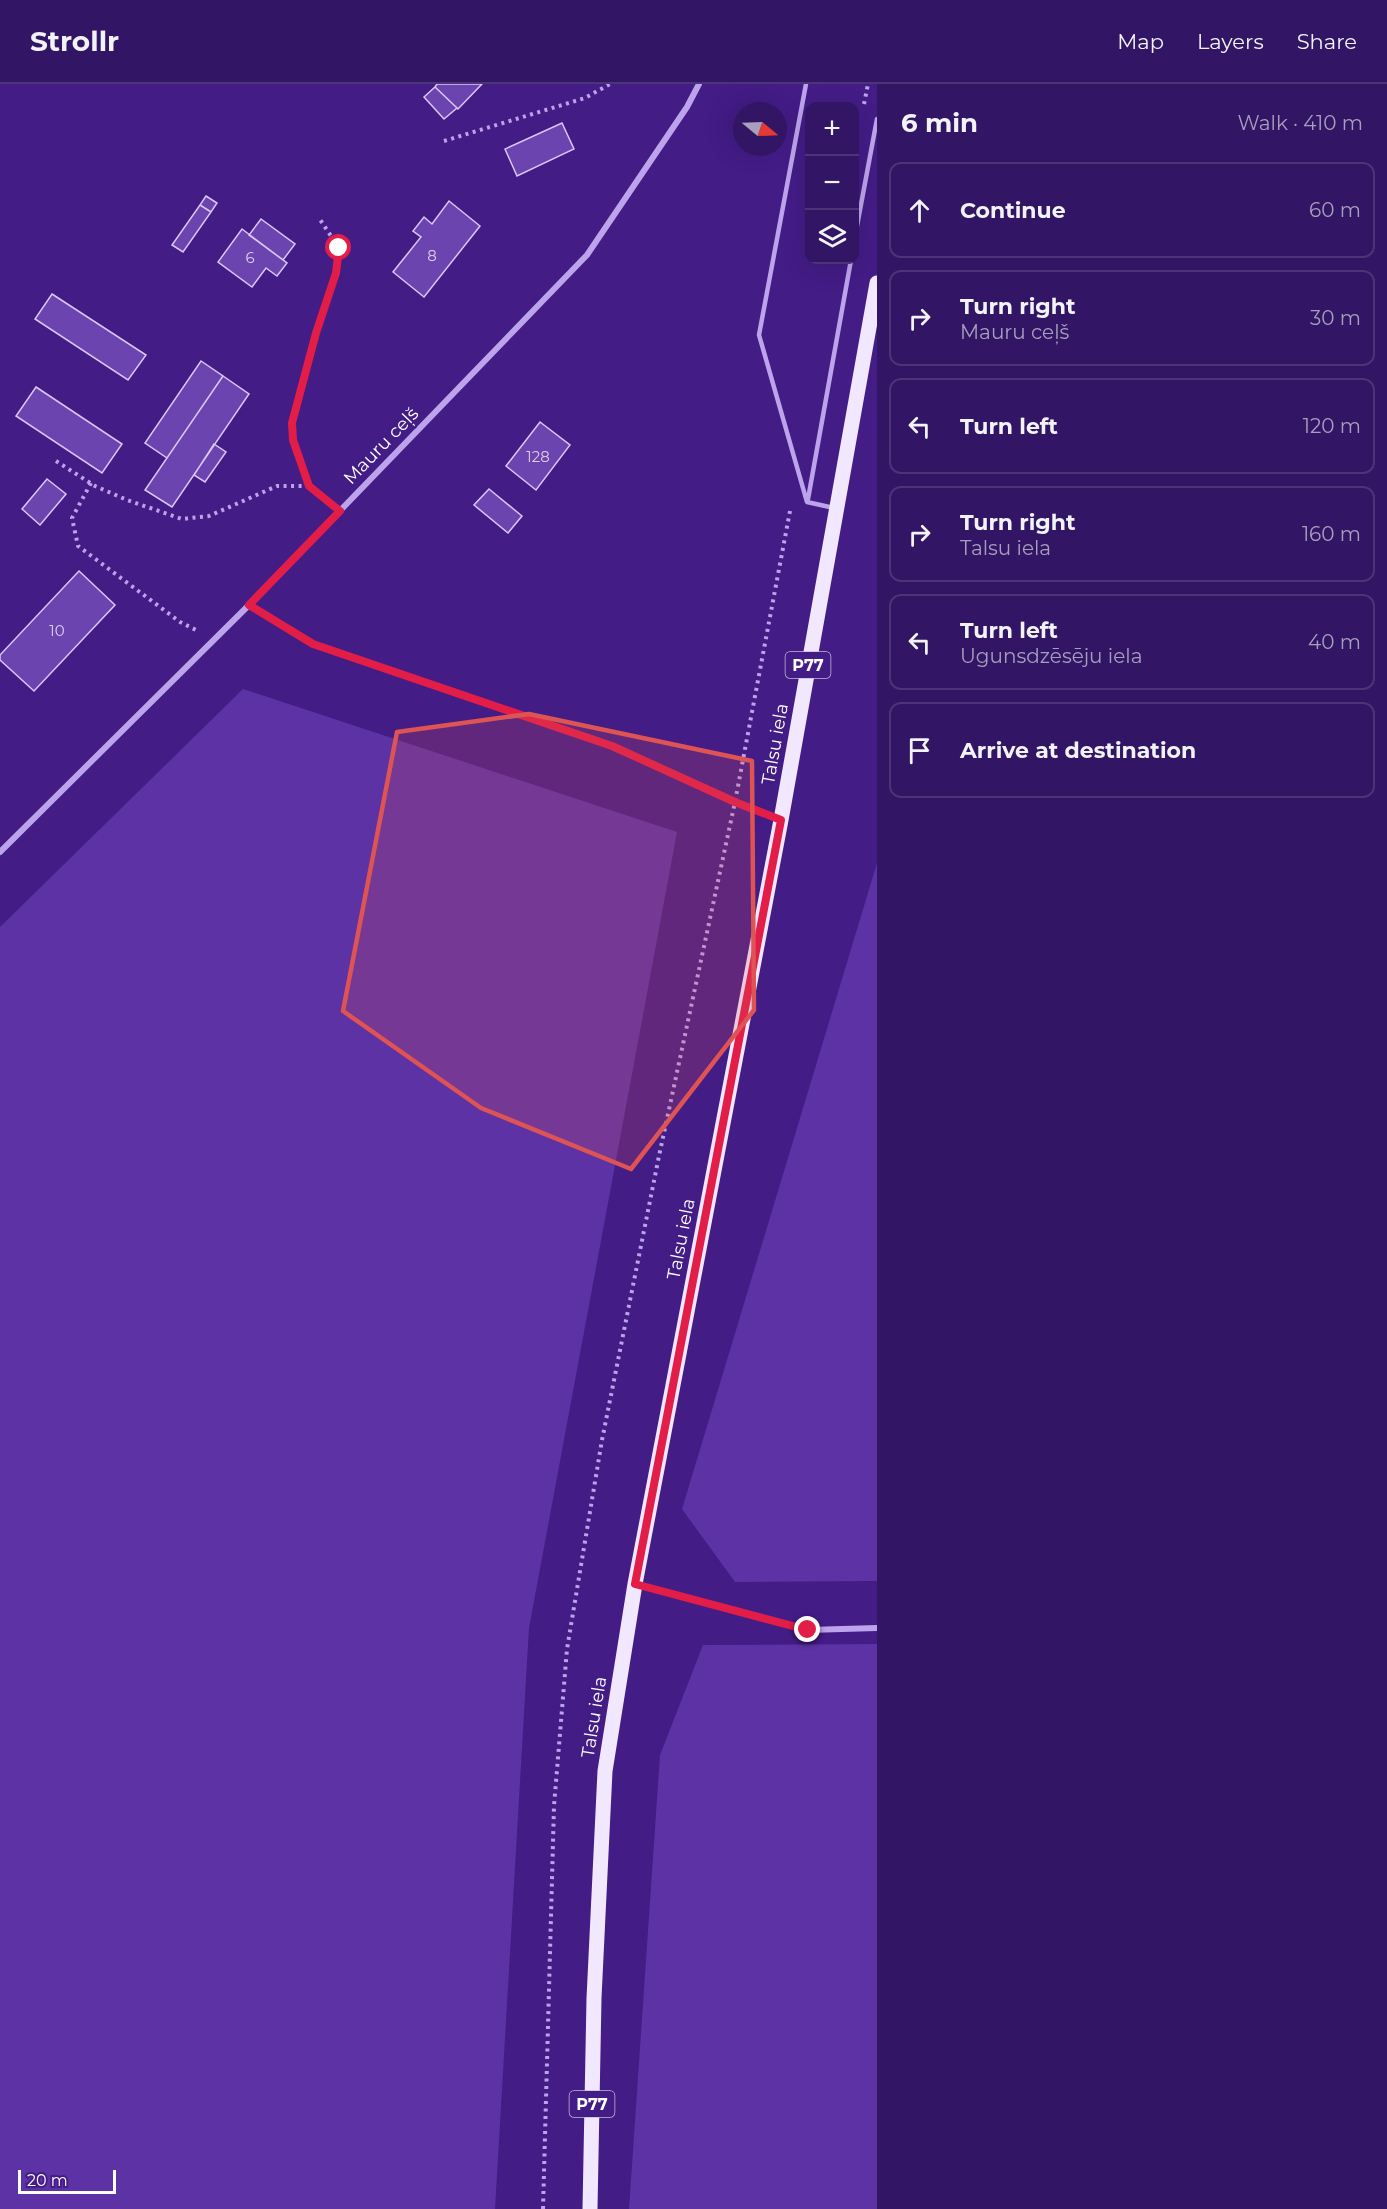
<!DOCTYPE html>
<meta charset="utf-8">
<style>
:root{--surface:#321564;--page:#3a1e6a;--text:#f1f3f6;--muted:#a89fbf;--line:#4d3478}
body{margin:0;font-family:Montserrat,sans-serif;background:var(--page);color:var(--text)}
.controls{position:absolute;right:18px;top:18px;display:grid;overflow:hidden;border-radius:12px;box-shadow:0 6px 24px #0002}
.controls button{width:54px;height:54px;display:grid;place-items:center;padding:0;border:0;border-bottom:2px solid var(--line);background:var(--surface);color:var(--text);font:30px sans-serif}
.compass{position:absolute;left:733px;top:18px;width:54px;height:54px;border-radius:50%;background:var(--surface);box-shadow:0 6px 24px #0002;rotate:109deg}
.scale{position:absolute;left:18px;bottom:15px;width:98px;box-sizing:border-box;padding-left:6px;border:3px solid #fff;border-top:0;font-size:16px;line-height:21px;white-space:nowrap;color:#fff;-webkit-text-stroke:4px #431c86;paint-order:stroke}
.stop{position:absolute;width:18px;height:18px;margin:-14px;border:4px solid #e11d48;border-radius:50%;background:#fff}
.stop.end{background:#e11d48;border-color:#fff;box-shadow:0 2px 6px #0008}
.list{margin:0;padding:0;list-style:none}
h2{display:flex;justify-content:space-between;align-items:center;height:78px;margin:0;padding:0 24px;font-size:26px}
h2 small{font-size:20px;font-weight:400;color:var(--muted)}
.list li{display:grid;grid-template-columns:39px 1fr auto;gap:18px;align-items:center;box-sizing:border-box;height:96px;margin:0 12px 12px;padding:0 12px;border:2px solid var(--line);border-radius:12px}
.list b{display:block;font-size:22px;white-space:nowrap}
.list p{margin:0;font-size:20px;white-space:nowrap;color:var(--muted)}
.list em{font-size:20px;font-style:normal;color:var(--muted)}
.icon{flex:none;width:33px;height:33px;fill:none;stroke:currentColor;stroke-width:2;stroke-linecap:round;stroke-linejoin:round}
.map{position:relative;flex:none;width:877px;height:2125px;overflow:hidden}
header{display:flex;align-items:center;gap:36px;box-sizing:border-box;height:84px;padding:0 30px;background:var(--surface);border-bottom:2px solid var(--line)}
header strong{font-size:28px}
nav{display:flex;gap:33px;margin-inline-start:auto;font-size:21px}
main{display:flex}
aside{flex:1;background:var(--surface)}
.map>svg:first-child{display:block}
.green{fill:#5c32a5}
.building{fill:#6b44af;stroke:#d9c8f8;stroke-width:1.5}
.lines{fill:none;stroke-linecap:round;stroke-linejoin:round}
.path{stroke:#bda3eb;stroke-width:4;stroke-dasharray:3 4.5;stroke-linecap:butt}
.lane{stroke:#bda3eb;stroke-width:4.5}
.street{stroke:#bda3eb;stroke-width:6}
.primary{stroke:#f1e8ff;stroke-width:15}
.route{stroke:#e11d48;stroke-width:8}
.marked{fill:#de5353;fill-opacity:0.2;stroke:#de5353;stroke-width:4.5;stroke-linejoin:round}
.labels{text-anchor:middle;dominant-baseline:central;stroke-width:4.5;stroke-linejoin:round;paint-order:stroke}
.number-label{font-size:15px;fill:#dad0eb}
.shield{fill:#431c86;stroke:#c7bbdb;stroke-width:1.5}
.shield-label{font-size:16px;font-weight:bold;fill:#fff}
.street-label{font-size:18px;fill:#fff;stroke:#431c86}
</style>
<header>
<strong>Strollr</strong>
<nav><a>Map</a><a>Layers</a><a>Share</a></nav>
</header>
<main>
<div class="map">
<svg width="877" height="2125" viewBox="0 0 877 2125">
<rect width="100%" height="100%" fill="#431c86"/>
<path class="green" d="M243,605L677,748L529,1544L495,2125H0V843Z
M877,779V1497L735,1498L682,1425Z
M877,1560V2125H629L660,1671L703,1561Z"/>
<path class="building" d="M437,0H482L458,25L435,3Z
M435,3L457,24L444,35L424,13Z
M562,39L574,65L517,92L505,65Z
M206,112L217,119L211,128L200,121Z
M449,117L480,142L424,213L393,188L421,153L413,147L424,133L432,140Z
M200,121L211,128L183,168L172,161Z
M261,135L295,160L283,176L249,151Z
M242,145L287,179L277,192L266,184L252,203L218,178Z
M52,210L146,271L128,296L35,235Z
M201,277L223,292L167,374L145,359Z
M223,292L249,310L172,423L145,406Z
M36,303L122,360L102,389L16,332Z
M540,338L570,361L536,406L506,382Z
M214,360L226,368L205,398L194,391Z
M47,395L66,410L40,441L22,425Z
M489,405L522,432L508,449L474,421Z
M79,487L115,521L34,607L0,576V571Z"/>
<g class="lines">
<path class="path" d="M864,20L868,0
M444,57L585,14L610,0
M56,377L95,402L127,416L182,435L209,432L277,402H309L325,415
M91,399L72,434L78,462L180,538L198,547
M309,402L293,356L292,339L316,249L336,189L339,164L319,134
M265,531L313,560L612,662L759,727
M543,2125L554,1722L567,1565L602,1356L659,1072L735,718L790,427"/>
<path class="lane" d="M806,0L759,251L807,418L834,424
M854,158L877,35
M808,415L851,176"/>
<path class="street" d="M0,768L249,521L587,171L687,23L699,0
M635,1500L808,1546L877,1544"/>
<path class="primary" d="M590,2125L594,1914L605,1687L635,1500L781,736L877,199"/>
</g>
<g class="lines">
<path class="route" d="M339,164L336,189L316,249L292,339L293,356L309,402L340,427L249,521L313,560L612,662L735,718L781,736L635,1500L808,1546"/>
</g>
<path class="marked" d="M529,630L752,677L754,926L631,1085L481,1024L343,927L397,648Z"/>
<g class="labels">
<g class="number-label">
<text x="432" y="171">8</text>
<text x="250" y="173">6</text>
<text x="538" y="372">128</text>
<text x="57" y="546">10</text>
</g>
<g class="shield">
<rect x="785.5" y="568" width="45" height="26" rx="4.5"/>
<rect x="569.5" y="2007" width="45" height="26" rx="4.5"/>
</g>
<g class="shield-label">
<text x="808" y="581">P77</text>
<text x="592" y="2020">P77</text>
</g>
<g class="street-label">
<text transform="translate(381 362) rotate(-46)">Mauru ceļš</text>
<text transform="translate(775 660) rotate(-80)">Talsu iela</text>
<text transform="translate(681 1155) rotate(-79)">Talsu iela</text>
<text transform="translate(594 1633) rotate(-81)">Talsu iela</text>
</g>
</g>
</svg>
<div class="controls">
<button>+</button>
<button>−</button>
<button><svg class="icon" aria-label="layers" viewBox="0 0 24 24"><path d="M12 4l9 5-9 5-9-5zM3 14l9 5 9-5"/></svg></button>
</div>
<svg class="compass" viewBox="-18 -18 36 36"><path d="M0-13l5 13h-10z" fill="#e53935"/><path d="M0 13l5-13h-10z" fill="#a89fbf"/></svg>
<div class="scale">20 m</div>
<div class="stop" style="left:339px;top:164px"></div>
<div class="stop end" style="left:808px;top:1546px"></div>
</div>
<aside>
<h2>6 min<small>Walk · 410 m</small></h2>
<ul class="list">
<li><svg class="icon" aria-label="ahead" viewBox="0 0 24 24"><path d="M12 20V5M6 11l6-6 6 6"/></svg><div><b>Continue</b></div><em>60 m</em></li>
<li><svg class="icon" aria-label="right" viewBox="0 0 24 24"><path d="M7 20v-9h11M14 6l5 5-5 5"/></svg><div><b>Turn right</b><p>Mauru ceļš</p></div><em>30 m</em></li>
<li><svg class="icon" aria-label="left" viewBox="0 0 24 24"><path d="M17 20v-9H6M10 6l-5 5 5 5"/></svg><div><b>Turn left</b></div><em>120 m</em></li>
<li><svg class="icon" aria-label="right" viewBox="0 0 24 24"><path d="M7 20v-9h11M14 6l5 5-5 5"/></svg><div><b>Turn right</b><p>Talsu iela</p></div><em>160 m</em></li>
<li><svg class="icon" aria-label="left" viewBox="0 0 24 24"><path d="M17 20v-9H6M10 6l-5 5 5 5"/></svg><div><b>Turn left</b><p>Ugunsdzēsēju iela</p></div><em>40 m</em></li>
<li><svg class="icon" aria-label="arrive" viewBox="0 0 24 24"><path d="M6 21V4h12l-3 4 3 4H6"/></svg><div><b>Arrive at destination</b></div></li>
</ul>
</aside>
</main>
